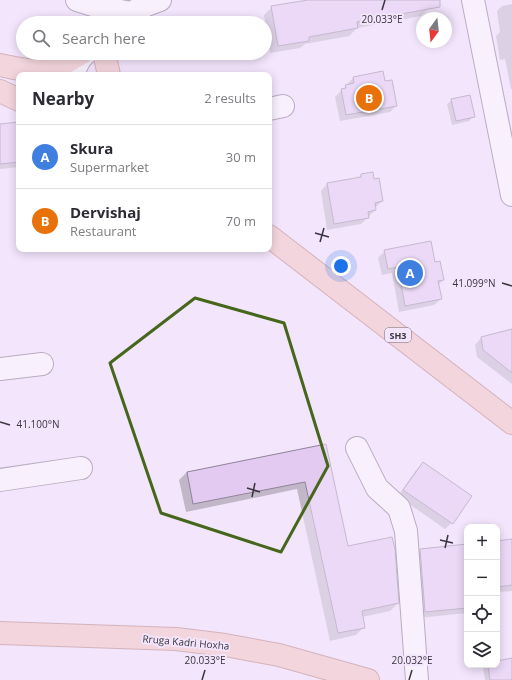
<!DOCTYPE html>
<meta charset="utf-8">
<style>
:root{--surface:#fff;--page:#f7f7f7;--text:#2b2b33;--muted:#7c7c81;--line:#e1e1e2;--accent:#46661c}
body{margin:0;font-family:"Open Sans",sans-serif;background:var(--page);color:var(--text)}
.controls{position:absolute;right:12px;bottom:12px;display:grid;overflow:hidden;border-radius:8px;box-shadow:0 2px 10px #0003}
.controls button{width:36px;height:36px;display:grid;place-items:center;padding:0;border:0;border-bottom:1px solid var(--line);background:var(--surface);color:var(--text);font:20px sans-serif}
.compass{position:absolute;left:416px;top:12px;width:36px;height:36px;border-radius:50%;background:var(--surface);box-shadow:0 2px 10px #0003;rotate:195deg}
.you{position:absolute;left:341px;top:266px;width:14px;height:14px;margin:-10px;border:3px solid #fff;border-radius:50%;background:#1a73e8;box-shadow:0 0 0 6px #1a73e833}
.badge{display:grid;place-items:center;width:26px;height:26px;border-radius:50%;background:var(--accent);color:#fff;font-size:13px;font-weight:700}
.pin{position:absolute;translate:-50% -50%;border:2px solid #fff;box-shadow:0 1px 4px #0006}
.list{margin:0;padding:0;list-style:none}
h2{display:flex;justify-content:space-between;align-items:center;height:52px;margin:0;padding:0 16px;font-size:17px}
h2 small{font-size:13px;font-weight:400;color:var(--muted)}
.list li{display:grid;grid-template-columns:26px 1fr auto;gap:12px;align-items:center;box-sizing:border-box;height:64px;padding:0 16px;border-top:1px solid var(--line)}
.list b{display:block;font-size:15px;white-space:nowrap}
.list p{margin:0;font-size:13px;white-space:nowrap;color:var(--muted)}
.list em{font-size:13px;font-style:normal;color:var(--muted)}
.icon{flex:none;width:22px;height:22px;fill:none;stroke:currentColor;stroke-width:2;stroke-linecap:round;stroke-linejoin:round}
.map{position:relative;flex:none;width:512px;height:680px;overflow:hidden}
.search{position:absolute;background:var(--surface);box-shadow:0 2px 10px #0003;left:16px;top:16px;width:256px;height:44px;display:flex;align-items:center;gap:10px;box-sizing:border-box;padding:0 14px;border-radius:22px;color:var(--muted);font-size:15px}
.panel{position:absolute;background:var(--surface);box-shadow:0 2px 10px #0003;left:16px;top:72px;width:256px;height:180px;border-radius:8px}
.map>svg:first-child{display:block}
.shadow{fill:#0003}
.building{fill:#e3caf1;stroke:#908398}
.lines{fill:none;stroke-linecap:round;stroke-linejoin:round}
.minor-casing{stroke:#73677a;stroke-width:24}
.major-casing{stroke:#ae756e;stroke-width:24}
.minor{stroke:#fff;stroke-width:22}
.major{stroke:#f4c1b8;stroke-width:22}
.marked{fill:none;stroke:#46661c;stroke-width:3;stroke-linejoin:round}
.ticks{fill:none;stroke:#3a353e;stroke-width:1.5}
.labels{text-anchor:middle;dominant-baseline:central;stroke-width:4;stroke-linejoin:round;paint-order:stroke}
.shield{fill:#f3e5fc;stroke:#726a77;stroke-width:1}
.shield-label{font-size:9px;font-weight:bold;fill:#3a353e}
.street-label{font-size:10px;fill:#3a353e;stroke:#f3e5fc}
.ticks-label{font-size:10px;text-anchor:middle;fill:#3a353e;stroke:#f3e5fc;stroke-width:4;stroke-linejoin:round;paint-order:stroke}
</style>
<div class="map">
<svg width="512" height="680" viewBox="0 0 512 680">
<rect width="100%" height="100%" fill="#f3e5fc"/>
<path class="shadow" d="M306,0H428L429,8L421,16L357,28L349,36L305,44L300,48L270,53L264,15L272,7L304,2Z
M512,4V89H511L505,59L500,60L496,36L500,32L497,11L502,6Z
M354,77L384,83L396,106L390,112L340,121L335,97L347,85V84Z
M452,100L473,117L469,121L452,125L447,104Z
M19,123V167L0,169V125Z
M361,175L373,180L382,201L375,208V210L361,224L327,230L321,191L327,184L357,179Z
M385,251L434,264L443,280L438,285L441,299L434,305L399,312L392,273L382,275L378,258Z
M512,330V384L477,357L475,345L481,338Z
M326,445L347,547L398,603L390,611L362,617L364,627L356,635L330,641L297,489L186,512L179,480L187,472Z
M423,464L452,523L445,529L398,496L416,470Z
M512,540V591L497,592V542Z
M467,545V613L419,618L414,557L420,550Z
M512,659V680H485L483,667L485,665H497V662Z"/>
<path class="building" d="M308,0H440V7L357,22L358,28L309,37V41L278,46L271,6Z
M383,71L385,81L392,80L397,106L346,115L341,89L346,88L345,85L354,83L353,77Z
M470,95L475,117L456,121L451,99Z
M19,122V162L0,164V124Z
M373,172L374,179L379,178L383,201L375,203L376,210L368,212L369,218L334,224L327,183L361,177V174Z
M431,241L435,262L440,261L444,280L438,281L442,299L405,306L398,267L388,269L384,250Z
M512,329V373L483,350L481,337Z
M326,444L348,546L392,537L395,549L399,603L362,611L365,628L338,633L305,482L193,504L187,472Z
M423,462L472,496L453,524L403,490Z
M512,539V585L497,587V541Z
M467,544V608L425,612L420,549Z
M512,658V680H490L488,665H497V661Z"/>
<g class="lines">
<g class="minor-casing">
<path id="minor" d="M77,0L96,6L130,13
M473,0L512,195
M118,22C131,12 144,5 160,0
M72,75L80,59L86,53
M269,109L283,106
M0,369L42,364
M357,448L377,488L399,508L406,531L417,680
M0,480L81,468"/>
</g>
<g class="major-casing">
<path id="major" d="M104,53L109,75
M0,65C15,68 33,73 48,70C60,67 71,59 82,53
M0,91L19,100
M269,236L512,423
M0,633L176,639L225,645L279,655L368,680"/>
</g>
<use href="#minor" class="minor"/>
<use href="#major" class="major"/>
</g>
<path d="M0 0H512V680H0ZM195,298L284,323L328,466L281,552L161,513L110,363Z" fill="#f3e5fc" fill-opacity=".55" fill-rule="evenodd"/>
<path class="marked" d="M195,298L284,323L328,466L281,552L161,513L110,363Z"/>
<path class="ticks" d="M382,10L385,0M315,233L329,237M320,242L324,228M502,283L512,286M0,422L10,425M247,488L260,492M252,497L255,483M440,540L453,543M445,548L448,535M202,680L205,670M409,680L412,670"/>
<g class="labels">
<rect class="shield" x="385" y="328" width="26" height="14" rx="3"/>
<g class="shield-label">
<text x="398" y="335">SH3</text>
</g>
<g class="street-label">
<text transform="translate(186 642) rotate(5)">Rruga Kadri Hoxha</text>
</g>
</g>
<g class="ticks-label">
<text x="382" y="23">20.033°E</text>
<text x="474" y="287">41.099°N</text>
<text x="38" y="428">41.100°N</text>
<text x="205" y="664">20.033°E</text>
<text x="412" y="664">20.032°E</text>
</g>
</svg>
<div class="controls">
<button>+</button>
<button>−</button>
<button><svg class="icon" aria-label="locate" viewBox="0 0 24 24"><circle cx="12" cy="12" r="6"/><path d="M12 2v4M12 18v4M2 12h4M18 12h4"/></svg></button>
<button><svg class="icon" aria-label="layers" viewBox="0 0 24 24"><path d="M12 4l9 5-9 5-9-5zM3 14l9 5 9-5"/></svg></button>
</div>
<svg class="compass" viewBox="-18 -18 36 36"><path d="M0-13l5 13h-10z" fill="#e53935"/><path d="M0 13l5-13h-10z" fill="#7c7c81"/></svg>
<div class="you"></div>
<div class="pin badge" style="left:410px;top:273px;background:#3f7fe0">A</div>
<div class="pin badge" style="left:369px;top:98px;background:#e8710a">B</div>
<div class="search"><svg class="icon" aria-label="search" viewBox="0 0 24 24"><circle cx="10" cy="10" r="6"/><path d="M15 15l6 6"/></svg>Search here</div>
<section class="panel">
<h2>Nearby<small>2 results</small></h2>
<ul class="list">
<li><span class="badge" style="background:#3f7fe0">A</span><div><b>Skura</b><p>Supermarket</p></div><em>30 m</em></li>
<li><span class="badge" style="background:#e8710a">B</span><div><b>Dervishaj</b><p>Restaurant</p></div><em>70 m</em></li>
</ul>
</section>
</div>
